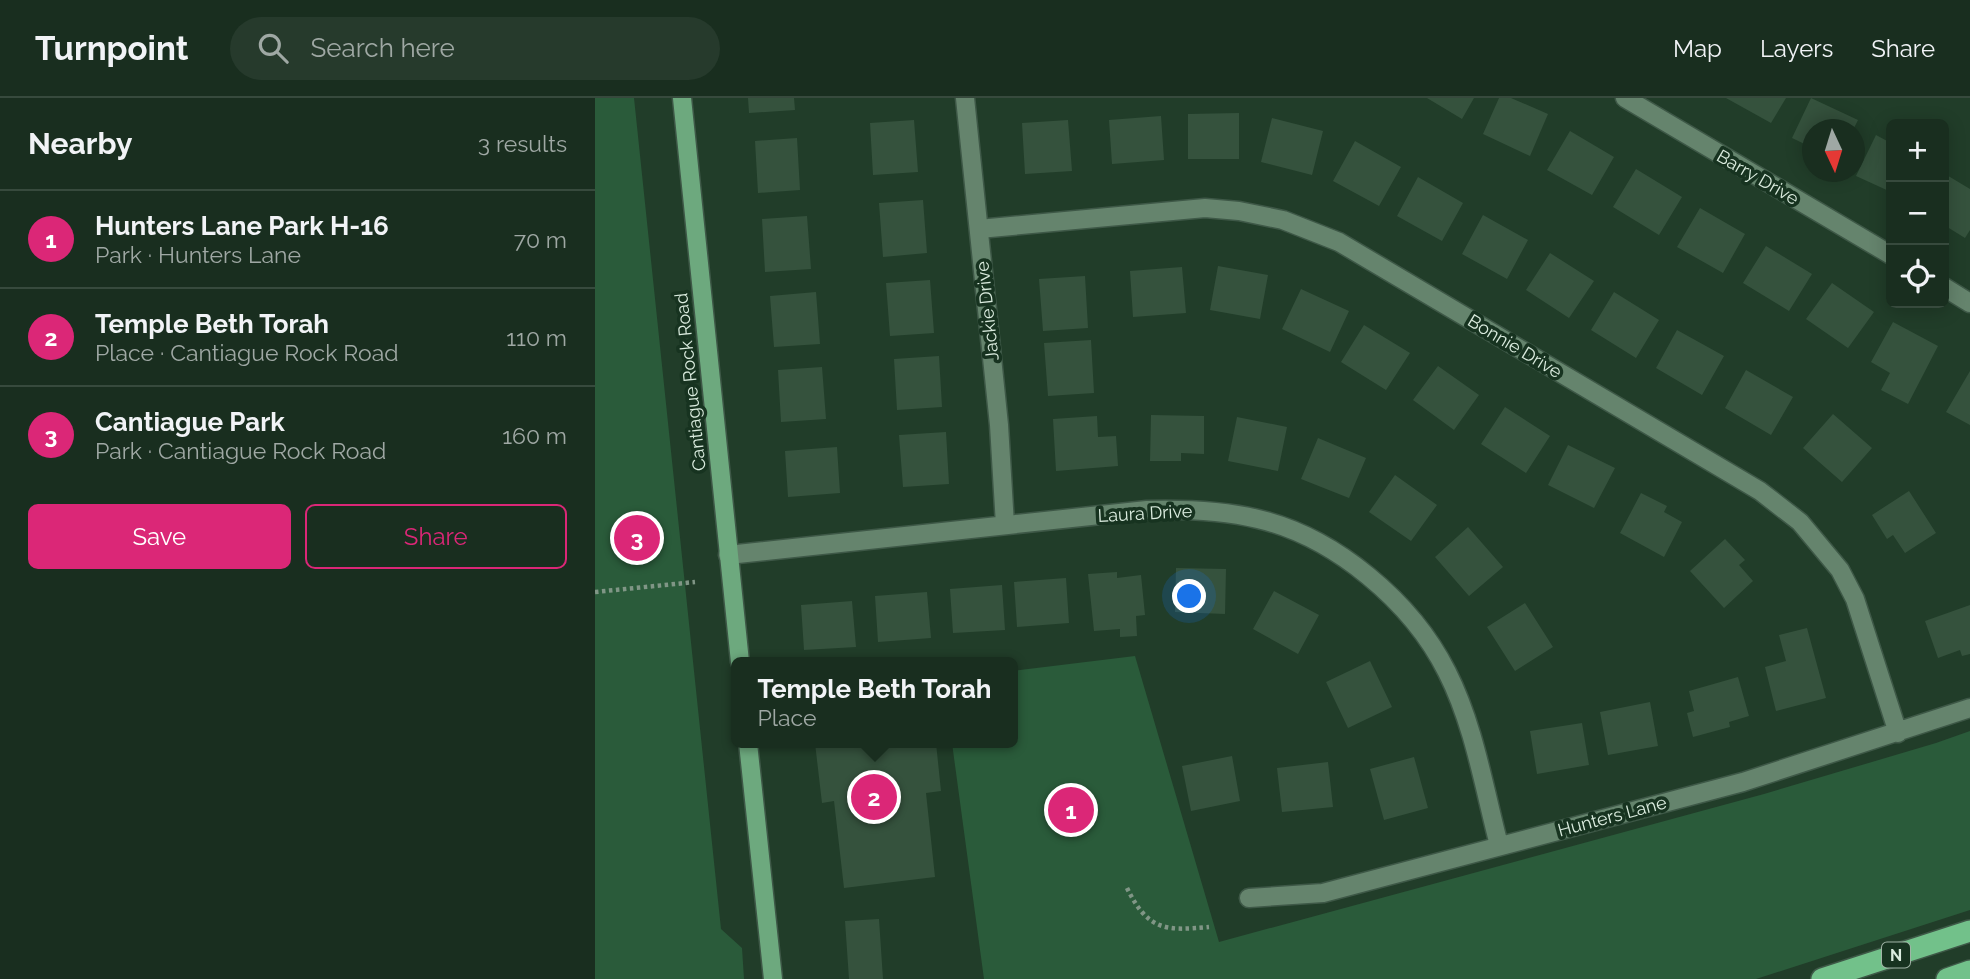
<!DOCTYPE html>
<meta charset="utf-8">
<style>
:root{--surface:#192e1f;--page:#263a2c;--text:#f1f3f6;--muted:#9fa8a4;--line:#374a3d;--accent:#db2777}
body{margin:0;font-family:Raleway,sans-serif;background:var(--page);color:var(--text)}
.controls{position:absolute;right:21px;top:21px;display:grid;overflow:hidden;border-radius:10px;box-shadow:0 4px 18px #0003}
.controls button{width:63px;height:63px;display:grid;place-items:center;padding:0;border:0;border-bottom:2px solid var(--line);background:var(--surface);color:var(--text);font:35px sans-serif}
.compass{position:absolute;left:1207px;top:21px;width:63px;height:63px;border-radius:50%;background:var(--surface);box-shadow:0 4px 18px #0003;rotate:176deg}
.you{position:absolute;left:595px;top:499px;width:24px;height:24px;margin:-18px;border:5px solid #fff;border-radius:50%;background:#1a73e8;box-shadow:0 0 0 10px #1a73e833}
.badge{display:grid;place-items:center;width:46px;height:46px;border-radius:50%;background:var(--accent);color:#fff;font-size:23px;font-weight:700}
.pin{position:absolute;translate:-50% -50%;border:4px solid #fff;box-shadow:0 2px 7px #0006}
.popup{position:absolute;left:136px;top:559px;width:287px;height:91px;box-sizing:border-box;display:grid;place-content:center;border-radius:10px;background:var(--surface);filter:drop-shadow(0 2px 5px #0005);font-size:23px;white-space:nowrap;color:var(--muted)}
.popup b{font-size:26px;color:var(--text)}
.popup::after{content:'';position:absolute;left:50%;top:100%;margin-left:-14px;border:14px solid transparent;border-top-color:var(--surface)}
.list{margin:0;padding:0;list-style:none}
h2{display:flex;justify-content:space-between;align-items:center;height:91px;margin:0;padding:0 28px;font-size:30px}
h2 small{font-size:23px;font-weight:400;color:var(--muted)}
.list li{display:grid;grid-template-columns:46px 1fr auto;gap:21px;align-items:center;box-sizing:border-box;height:98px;padding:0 28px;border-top:2px solid var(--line)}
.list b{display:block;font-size:26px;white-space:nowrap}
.list p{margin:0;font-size:23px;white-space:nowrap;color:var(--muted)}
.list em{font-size:23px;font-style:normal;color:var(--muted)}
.actions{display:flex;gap:14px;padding:21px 28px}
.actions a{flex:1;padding:16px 0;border:2px solid var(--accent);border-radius:10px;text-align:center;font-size:24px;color:var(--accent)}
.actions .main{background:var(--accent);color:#fff}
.icon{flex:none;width:38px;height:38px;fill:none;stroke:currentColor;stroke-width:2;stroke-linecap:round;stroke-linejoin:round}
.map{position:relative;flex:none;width:1375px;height:881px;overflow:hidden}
header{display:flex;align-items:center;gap:42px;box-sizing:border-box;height:98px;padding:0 35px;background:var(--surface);border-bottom:2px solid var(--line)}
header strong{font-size:33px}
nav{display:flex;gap:38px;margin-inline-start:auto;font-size:24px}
.search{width:490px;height:63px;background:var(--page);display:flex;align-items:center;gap:18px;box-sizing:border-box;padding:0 24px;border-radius:38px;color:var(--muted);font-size:26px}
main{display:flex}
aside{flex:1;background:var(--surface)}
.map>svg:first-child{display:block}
.green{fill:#2a5b3a}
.building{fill:#35523d}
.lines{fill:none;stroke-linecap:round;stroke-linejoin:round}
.minor-casing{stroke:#3e5847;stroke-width:21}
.major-casing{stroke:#3e5847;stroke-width:21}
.highway-casing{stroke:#3e5847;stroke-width:24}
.path{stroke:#809686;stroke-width:4.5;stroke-dasharray:3.5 3.5;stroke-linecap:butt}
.minor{stroke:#65846d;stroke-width:18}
.major{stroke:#6da97e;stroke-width:18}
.highway{stroke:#72c18a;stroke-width:21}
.labels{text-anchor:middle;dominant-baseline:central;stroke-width:7;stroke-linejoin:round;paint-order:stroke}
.shield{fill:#173320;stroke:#a0b4a6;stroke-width:2}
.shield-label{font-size:16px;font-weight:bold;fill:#dbecdf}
.street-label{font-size:18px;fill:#dbecdf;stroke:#173320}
</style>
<header>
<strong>Turnpoint</strong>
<div class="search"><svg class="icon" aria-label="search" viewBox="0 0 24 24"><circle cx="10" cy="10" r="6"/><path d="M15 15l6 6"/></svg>Search here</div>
<nav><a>Map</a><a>Layers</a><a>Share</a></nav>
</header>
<main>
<aside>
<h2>Nearby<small>3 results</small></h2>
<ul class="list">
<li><span class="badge">1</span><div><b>Hunters Lane Park H-16</b><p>Park · Hunters Lane</p></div><em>70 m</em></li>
<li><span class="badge">2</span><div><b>Temple Beth Torah</b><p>Place · Cantiague Rock Road</p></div><em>110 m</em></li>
<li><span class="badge">3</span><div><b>Cantiague Park</b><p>Park · Cantiague Rock Road</p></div><em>160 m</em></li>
</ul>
<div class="actions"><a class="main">Save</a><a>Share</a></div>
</aside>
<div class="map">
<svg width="1375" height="881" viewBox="0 0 1375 881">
<rect width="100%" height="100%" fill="#213d29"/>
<path class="green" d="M0,0H39L126,831L147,850L149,881H0Z
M540,558L624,844L1169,696L1341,645L1375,633V812L1161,881H389L357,645H417V573Z"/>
<path class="building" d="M153,0H199L200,12L154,15Z
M832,0H879L867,21Z
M904,0H916L953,16L935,58L888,36Z
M1131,0H1191L1176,25Z
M1216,0L1263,22L1258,32H1218V50L1197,40Z
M644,15V61H593V16Z
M566,18L569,62L517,66L514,22Z
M677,20L728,33L717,77L666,64Z
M319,22L323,74L278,77L275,25Z
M473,22L477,73L430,76L427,25Z
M975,33L1019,59L997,97L952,72Z
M1281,37L1296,45V94L1261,78Z
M202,40L205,92L163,95L160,43Z
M760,43L806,69L784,108L738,83Z
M1041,71L1087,99L1064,137L1018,109Z
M1350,76L1375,91V132L1370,140L1349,127Z
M823,79L868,105L847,143L802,118Z
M328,102L332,155L288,159L284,105Z
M1105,110L1150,136L1128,175L1082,149Z
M888,117L933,142L912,181L867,156Z
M212,118L216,171L170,174L167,121Z
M1171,148L1217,176L1194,213L1148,185Z
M955,155L999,183L974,220L931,192Z
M623,168L673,177L665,221L615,212Z
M587,169L591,215L538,219L535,173Z
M490,178L493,230L448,233L444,181Z
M335,182L339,235L295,238L291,185Z
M1237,185L1279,214L1253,250L1211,221Z
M706,191L754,213L735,254L687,231Z
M221,194L225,246L179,249L175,198Z
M1019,194L1064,222L1041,260L996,232Z
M1298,224L1343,248L1313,306L1286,292L1295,275L1276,264Z
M769,227L815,255L791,292L746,264Z
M1082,232L1129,258L1107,297L1061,270Z
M496,242L499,295L453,298L449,245Z
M344,258L347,309L302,312L299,261Z
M843,268L884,297L859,332L818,302Z
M227,269L231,321L186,324L183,272Z
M1151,272L1198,299L1176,337L1130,310Z
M1375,273V327L1351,314Z
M910,309L955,338L931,375L886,346Z
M1238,316L1277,350L1247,384L1208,350Z
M556,317L609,318V356L586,355V363H555Z
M502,318L503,339L521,338L523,368L461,373L458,321Z
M642,319L692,329L683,373L633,363Z
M351,334L354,386L308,389L304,337Z
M723,340L771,360L754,400L706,381Z
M973,347L1020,370L999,410L953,387Z
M242,349L245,395L193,399L190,353Z
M800,377L842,407L816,443L774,414Z
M1314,393L1341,435L1310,455L1298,437L1292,441L1277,417Z
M1046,395L1072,408L1069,414L1087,424L1069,459L1025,435Z
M873,429L908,469L874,498L840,459Z
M1130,441L1150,462L1144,467L1158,483L1129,510L1095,473Z
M581,470L631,471L630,516L580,514Z
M522,474V480L546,477L550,517L541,518L542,538L525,539V531L499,533L493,476Z
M471,480L474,525L422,529L419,484Z
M407,487L410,532L358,535L355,491Z
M679,493L724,517L703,556L658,531Z
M332,494L336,540L283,544L280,498Z
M257,503L261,549L209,552L206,507Z
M930,505L958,549L920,573L892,529Z
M1375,507V556L1367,558L1365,552L1343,560L1330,523Z
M1212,530L1231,600L1181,613L1170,569L1191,563L1184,537Z
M775,563L797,609L753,630L731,584Z
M1143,579L1154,618L1134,624L1135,629L1098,639L1092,615L1099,613L1094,593Z
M1055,604L1063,648L1013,657L1005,614Z
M987,625L994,667L942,676L935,633Z
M220,645H341L346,693L331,695L340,779L249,790L239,703L227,705Z
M637,658L645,703L596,713L587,668Z
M819,659L833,710L789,722L775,671Z
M733,664L738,709L687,714L682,670Z
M284,821L288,881H254L250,823Z"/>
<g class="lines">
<g class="minor-casing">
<path id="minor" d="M370,0L404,327L410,427
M1030,0L1296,157
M384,131L610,110L644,113L688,122L744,144L1165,393L1205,424L1245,472L1260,501L1303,635
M1349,189L1375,205
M133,457L552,412C589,411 626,412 663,421C740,439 817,504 852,574C879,627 889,690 904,747
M654,800L728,795L1148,684L1375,610"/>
</g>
<g class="major-casing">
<path id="major" d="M87,0L145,564
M153,645L178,881"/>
</g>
<g class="highway-casing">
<path id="highway" d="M1227,881L1375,833
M1352,881L1375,873"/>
</g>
<path class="path" d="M0,494L100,484
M532,790C553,833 571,833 614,829"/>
<use href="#minor" class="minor"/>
<use href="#major" class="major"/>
<use href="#highway" class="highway"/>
</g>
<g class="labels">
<rect class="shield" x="1287" y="844.5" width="28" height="25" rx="5"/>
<g class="shield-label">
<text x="1301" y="857">N</text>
</g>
<g class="street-label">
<text transform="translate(1163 79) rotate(30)">Barry Drive</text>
<text transform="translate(392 213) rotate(-96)">Jackie Drive</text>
<text transform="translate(920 248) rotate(31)">Bonnie Drive</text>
<text transform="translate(95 284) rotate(-96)">Cantiague Rock Road</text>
<text transform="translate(550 415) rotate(-3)">Laura Drive</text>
<text transform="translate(1017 718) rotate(-15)">Hunters Lane</text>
</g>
</g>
</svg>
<div class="controls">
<button>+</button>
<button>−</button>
<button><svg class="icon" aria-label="locate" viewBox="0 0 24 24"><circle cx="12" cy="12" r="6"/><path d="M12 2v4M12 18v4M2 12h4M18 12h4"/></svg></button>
</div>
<svg class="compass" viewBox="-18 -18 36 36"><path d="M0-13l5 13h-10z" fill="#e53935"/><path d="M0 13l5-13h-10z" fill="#9fa8a4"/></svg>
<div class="you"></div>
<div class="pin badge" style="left:476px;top:712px">1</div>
<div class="pin badge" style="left:279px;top:699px">2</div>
<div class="popup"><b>Temple Beth Torah</b>Place</div>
<div class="pin badge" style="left:42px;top:440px">3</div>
</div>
</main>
